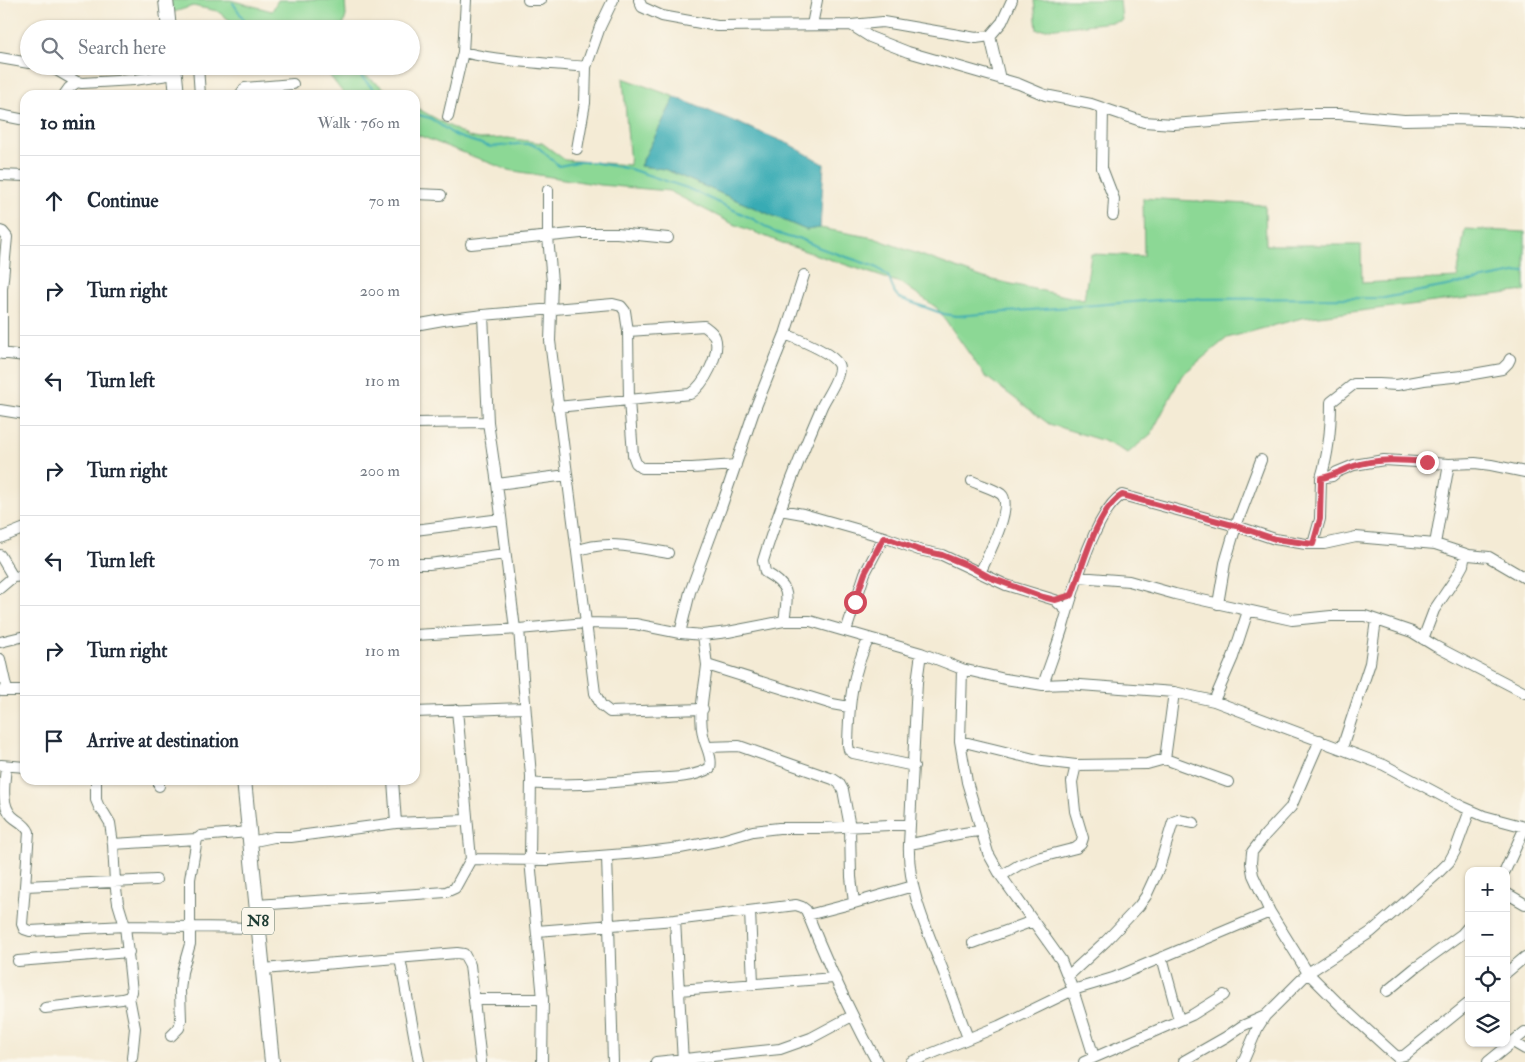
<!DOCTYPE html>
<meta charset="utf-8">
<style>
:root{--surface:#fff;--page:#f6f6f7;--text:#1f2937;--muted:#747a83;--line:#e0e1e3}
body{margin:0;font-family:"IM FELL Double Pica",serif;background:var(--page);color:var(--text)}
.controls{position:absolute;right:15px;bottom:15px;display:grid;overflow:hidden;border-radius:10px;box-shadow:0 1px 4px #0004}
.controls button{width:45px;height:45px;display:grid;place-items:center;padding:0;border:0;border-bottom:1px solid var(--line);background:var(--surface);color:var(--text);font:25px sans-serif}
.stop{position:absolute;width:15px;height:15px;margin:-11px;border:4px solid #d1495b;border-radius:50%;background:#fff}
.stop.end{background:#d1495b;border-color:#fff;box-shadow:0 1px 5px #0008}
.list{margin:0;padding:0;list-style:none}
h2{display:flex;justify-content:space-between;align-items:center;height:65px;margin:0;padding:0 20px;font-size:21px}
h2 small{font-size:16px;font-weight:400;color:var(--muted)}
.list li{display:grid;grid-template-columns:32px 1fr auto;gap:15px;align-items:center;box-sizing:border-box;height:90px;padding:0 20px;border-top:1px solid var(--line)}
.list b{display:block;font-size:19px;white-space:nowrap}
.list em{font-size:16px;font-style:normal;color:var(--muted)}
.icon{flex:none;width:28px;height:28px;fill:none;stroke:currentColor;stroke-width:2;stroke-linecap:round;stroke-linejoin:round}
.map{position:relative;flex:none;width:1525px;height:1062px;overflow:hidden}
.search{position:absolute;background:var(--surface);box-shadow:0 1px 4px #0004;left:20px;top:20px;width:400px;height:55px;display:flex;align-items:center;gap:12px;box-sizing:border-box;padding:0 18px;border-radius:28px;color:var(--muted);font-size:19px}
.panel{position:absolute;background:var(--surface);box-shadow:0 1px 4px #0004;left:20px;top:90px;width:400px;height:695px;border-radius:15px}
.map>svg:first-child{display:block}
.green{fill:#8cd895;stroke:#568a64}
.water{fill:#39abb4;stroke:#2c7474}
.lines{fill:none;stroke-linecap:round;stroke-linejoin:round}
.stream{stroke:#39abb4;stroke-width:2}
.minor-casing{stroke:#6a7a6c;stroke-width:12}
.highway-casing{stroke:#6a7a6c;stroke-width:16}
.minor{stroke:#fff;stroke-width:10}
.highway{stroke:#fff;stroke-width:14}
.route{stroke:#d1495b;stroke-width:6}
.labels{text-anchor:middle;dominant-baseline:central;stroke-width:4;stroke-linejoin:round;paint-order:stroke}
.shield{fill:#fbf7ec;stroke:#61756b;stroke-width:1}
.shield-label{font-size:16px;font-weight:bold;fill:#1f3d34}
</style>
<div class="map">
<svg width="1525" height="1062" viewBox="0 0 1525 1062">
<rect width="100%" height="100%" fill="#fbf7ec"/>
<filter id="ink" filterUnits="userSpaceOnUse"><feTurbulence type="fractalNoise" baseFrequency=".02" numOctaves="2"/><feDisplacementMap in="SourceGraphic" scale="10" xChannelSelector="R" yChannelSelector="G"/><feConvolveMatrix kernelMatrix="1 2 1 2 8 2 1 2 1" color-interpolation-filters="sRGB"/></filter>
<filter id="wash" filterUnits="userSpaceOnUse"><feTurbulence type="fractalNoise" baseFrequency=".0096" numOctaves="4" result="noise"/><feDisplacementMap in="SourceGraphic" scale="20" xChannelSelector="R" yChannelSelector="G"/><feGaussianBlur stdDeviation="1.12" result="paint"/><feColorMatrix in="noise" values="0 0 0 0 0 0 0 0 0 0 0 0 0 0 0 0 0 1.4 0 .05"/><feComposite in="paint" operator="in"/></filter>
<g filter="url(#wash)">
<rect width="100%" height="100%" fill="#f4ebd5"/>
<path class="green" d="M170,0H230L272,11L278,0H345L346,16L342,29H242L217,11L193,6L171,13Z
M1034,0H1120L1122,21L1037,30Z
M322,66H356L363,74L394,95H345Z
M623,78L675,97L640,166L664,169L806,230L820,228L874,238L984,278L1084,300L1091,254L1144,256L1143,198L1265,205L1266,245H1361L1362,283L1457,278L1465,229L1525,232V291L1302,318L1227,338L1182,375L1151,434L1128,453L1104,441L1049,424L985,376L937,308L903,284L790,246L731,223L669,191L601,185L508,170L415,134V107L469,137L480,139L508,138L542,143L565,160L630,165Z"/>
<path class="water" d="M675,97L789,144L824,164L820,228L806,230L664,169L640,166Z"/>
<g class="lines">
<path class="stream" d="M233,3L250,29
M351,66L379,95
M415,114L430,118L456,136L491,147L518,144H531L539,148L559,166L578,162H592L630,169L687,188L753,219L776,233L791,238H799L820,248L876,267L888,276L895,293L899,298L944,314L956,316L1171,299L1384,298L1525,271"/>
</g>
</g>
<g filter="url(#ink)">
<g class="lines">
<g class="minor-casing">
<path id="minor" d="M528,0H541
M639,0L642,7L662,16L717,26L851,25L883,22L976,38L990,36L1002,22L1012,0
M812,25L817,0
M851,25L870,37L908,52L1019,84L1045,95L1091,104L1144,122L1173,124L1304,114H1339L1404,120L1455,119L1509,121L1525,124
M990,36L1000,79
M463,52C503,62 545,63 586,67
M0,58L29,63
M45,66L58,71L77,82L82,83L134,80L175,74
M198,66L200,95
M64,95L69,88L77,82
M240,95L245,88L293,84
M1103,108L1102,168L1114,199L1113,215
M0,115L25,120
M448,117L463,52L466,0
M577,149L585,103L586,67L600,27L613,0
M0,175L25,176
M548,190V237L552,282L550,341L595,693L601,705L610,712L703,709
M415,194L441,195
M0,231L3,232L7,237L2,289V354
M471,244L581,233H617L668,238
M483,315L488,422L497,484L515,629
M415,325L443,320L483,315L613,304L621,306L625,311L628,331L629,400L633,455L636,463L642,468H692L736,465
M0,353L25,356
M557,407L690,394C704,385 721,354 715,337C713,332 708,329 704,326L628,331
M0,410L25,414
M415,423L488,422
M1321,478C1329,452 1331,428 1331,402L1354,384H1379L1397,385L1424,380L1462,376L1502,369L1508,363L1510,359
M972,481C980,485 994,489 1001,494C1015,505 986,559 980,573
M497,484L567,475
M780,510L803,514L884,537L919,550L942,555L1006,585L1055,600L1067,611
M415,530L501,519
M0,538L25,528
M1313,544L1320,519L1321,478L1332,476L1337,472L1354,465L1384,460L1449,464L1475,463L1491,465L1525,472
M1435,544L1449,464
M577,551C606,539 639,548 668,553
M0,555L13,577
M415,564H429L505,554
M1078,577L1129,581L1175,594L1292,620L1331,616H1365L1412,632L1435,646L1525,693
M0,588L13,577L25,576
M1218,604L1225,563L1236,526L1261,460
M784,621C788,594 791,587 765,572L763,561C779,508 800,457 822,406C826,397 843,374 838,364C831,352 798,339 785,334
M519,629L531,776L530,860L543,999L542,1062
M846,631L865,573L884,537
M680,633L690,592L721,508L753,414L785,334L804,275
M415,635L519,629L586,623L635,624L680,633L703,635L728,632L784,621H810L921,653L962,669L1005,679L1043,685L1067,684L1174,692L1214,701L1384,765L1461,806L1484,816L1525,827
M703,635L707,665L832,704L849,707
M869,638C851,675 849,705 848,745L849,750L853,753L914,766
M1423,639L1434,610L1457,576L1463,565L1465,554
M0,642L25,636
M0,659L7,691
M962,669L960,741L967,782L988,853L1001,876L1061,960L1073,990L1094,1057
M1043,685C1050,664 1058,644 1064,623C1073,592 1095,511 1122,495L1236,526L1275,539L1306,544H1324L1356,537L1435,544L1469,555L1489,557L1525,578
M1,691H25
M1214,701L1233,657L1248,611
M457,710L471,859L548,860L638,853L680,848L722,840L753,831L779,828H820L890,825H910L909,844C933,841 957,832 981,831
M415,712L525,708
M1320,740L1291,807L1266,834L1252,852L1251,863L1253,875L1270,912L1308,973L1341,1006L1397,1057L1405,1055L1469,1003
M960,741L1042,761L1076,765L1147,764L1165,759L1228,782
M707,747L739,746L833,779L839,783L843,790L850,827L851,877L854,903L808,915
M1342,748L1370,663L1376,620
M1165,759L1174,692
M1,765L25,767
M6,766C5,781 0,804 12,816C18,822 25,823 29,832L25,886L156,880
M159,780V786
M393,780L396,823L466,820
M531,783C568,787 612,782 650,779C670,778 693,778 710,768C713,757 705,746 703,735C698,714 705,686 707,665
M910,825L917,682L921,653
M250,842L274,837H291L396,823
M113,844L197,839
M909,844C907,889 928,932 944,973C952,995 960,1017 968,1038
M607,856L613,1062
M1505,871L1525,827
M1001,876L1019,865L1037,858L1076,848L1081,844L1083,838L1075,811L1072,782L1076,765
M25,886L22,924L24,929L30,931L125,926L258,928
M1506,893L1525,904
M854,903L913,886
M257,905L446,892L455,888L471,859
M750,911L753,983
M675,920L683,1062
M537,931L675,920L796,905L802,907L806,910C827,963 850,1013 877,1062
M973,943L1033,921
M1162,957L1179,1020
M400,958L419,1062
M18,961L129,952
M263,969L457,953L464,954L470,965L481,1062
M1506,973L1525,957
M1068,976L1106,941L1139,906L1146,896L1159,868L1173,822L1178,820L1194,823
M679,990L834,978
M1387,991L1415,968L1462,934L1469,926
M129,997L135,1028L132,1058
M474,999H543
M45,1008L122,999L129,997L132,992L125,926L118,903L115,882L113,844L110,823L104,813L99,807L96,800V780
M171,1036L179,1028L181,1020L180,991L182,972L190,944V879L197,839L201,836L249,832
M1513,1042L1525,1049
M1184,1061L1226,1037L1242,1026L1265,1016
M656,1062L780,1049L811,1038L852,1016
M911,1062L999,1026L1073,990L1113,978L1270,912
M1084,1062L1192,1015L1224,995
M1243,1062L1258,1027L1265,1016L1308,973L1371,932L1436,875L1449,862L1455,851L1470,810
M1488,1062L1525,1032"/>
</g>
<g class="highway-casing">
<path id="highway" d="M166,0L169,29
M174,66L177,95
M244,780L272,1062"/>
</g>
<use href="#minor" class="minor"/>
<use href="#highway" class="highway"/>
</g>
</g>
<g class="lines" filter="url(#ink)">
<path class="route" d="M855,602L865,573L884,537L919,550L942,555L969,566L991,578L1043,597L1055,600L1072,595C1082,568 1097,509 1122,495L1236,526L1275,539L1313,544L1320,519L1321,478C1333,476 1342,470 1354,466C1377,458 1403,460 1427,462"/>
</g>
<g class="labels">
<rect class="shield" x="242" y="907.5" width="32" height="27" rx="4"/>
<g class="shield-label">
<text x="258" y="921">N8</text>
</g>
</g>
</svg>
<div class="controls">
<button>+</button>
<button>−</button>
<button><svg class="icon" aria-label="locate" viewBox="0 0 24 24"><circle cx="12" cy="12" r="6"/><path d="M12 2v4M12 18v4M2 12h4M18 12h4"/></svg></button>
<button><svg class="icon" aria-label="layers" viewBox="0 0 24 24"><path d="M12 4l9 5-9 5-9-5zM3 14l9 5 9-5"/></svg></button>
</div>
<div class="stop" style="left:855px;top:602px"></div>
<div class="stop end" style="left:1427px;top:462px"></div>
<div class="search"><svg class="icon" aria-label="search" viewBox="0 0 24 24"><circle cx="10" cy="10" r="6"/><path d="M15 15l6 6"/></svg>Search here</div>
<section class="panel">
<h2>10 min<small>Walk · 760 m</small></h2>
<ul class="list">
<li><svg class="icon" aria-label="ahead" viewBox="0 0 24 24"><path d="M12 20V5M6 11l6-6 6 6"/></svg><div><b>Continue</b></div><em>70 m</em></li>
<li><svg class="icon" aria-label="right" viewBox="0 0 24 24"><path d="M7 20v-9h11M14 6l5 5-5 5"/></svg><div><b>Turn right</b></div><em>200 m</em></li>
<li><svg class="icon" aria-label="left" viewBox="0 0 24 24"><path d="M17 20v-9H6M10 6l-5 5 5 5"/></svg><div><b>Turn left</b></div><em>110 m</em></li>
<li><svg class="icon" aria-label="right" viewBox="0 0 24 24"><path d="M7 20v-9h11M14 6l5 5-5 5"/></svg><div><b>Turn right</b></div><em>200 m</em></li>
<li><svg class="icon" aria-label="left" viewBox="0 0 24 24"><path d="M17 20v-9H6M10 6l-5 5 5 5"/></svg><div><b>Turn left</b></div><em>70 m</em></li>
<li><svg class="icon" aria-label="right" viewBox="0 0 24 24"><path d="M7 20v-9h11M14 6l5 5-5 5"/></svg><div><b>Turn right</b></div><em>110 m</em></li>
<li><svg class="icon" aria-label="arrive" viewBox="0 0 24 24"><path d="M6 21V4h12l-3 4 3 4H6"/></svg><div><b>Arrive at destination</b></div></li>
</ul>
</section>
</div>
